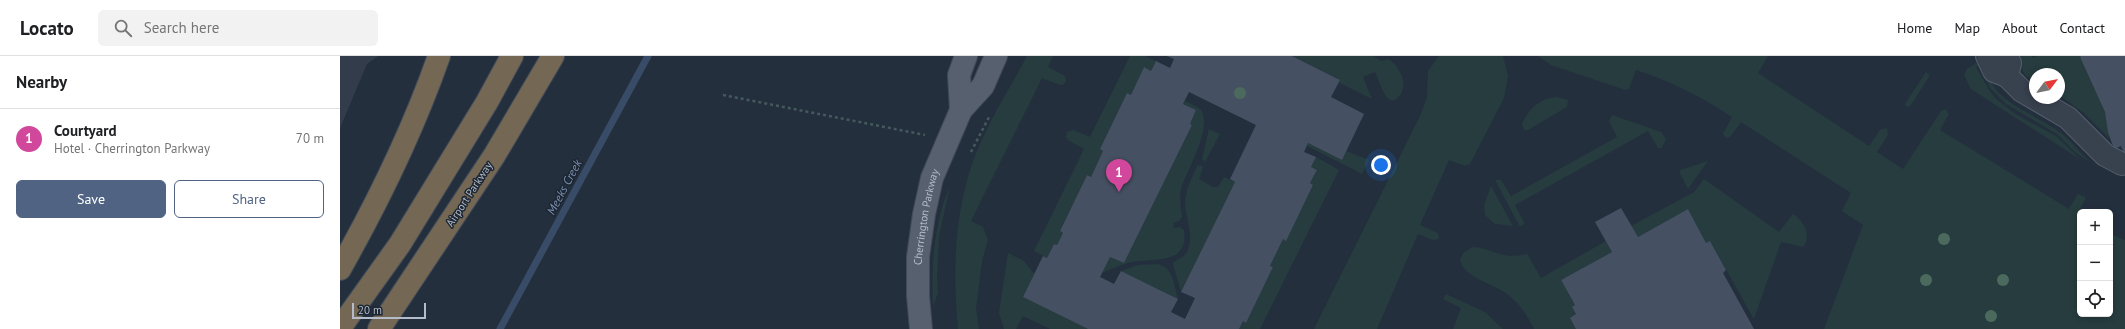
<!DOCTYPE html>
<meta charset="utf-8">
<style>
:root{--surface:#fff;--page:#f2f2f2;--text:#202124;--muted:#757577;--line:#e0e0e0;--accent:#506383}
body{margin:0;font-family:"PT Sans",sans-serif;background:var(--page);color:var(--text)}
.controls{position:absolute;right:12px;bottom:12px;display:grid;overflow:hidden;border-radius:6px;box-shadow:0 2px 6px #0003}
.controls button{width:36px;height:36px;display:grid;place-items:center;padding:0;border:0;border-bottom:1px solid var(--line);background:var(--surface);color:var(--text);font:20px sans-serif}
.compass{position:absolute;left:1689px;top:12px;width:36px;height:36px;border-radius:50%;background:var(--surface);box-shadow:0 2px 6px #0003;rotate:58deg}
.scale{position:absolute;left:12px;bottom:10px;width:74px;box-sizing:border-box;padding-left:4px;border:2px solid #b4bcc9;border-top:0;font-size:11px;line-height:14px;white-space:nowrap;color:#b4bcc9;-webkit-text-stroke:3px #1d2633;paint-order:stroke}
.you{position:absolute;left:1041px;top:109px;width:14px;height:14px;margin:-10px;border:3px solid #fff;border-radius:50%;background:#1a73e8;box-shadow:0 0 0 6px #1a73e833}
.badge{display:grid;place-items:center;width:26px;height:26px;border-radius:50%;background:var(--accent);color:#fff;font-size:13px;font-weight:700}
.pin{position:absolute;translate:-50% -33px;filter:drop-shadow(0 1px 2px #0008)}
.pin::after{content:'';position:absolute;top:21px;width:14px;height:12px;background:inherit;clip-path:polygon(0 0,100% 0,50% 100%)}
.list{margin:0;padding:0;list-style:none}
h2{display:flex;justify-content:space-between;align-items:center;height:52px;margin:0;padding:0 16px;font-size:17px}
h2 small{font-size:13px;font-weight:400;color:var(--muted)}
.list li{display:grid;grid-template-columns:26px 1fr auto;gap:12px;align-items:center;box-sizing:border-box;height:60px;padding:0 16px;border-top:1px solid var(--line)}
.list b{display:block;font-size:15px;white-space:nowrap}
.list p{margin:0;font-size:13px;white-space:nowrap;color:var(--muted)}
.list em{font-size:13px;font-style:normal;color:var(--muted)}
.actions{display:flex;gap:8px;padding:12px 16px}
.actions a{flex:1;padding:9px 0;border:1px solid var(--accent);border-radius:6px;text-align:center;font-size:14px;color:var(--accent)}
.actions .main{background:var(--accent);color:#fff}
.icon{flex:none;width:22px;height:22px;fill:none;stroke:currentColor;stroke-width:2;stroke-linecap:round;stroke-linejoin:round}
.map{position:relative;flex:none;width:1785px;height:273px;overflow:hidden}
header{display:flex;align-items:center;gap:24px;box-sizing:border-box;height:56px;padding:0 20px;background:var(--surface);border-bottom:1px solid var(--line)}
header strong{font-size:19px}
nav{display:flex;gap:22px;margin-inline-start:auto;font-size:14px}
.search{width:280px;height:36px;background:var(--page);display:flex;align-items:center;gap:10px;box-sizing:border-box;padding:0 14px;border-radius:6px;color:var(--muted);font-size:15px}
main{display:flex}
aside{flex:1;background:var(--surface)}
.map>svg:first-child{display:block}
.airport{fill:#323c4b}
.green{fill:#263c3f}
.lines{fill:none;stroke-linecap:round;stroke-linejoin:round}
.stream{stroke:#394c67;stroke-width:7}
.building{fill:#455162;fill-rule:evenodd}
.minor-casing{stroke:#565f6c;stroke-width:24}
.major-casing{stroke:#414a57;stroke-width:24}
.highway-casing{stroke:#434c59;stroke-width:24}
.path{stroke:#44595c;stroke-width:2.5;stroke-dasharray:3 3;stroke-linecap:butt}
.minor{stroke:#38414e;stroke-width:22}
.major{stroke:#56606e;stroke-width:22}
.highway{stroke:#746855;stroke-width:22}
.tree{fill:#4b6a5d}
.labels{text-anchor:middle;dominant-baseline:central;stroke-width:3;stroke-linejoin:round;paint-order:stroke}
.street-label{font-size:11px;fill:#b4bcc9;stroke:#1d2633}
.water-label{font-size:12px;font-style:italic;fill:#7c92b1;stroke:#1d2633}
</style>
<header>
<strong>Locato</strong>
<div class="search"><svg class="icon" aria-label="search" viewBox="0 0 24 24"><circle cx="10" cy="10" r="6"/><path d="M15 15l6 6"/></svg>Search here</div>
<nav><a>Home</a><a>Map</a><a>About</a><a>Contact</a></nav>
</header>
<main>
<aside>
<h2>Nearby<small></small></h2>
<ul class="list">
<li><span class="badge" style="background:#d1479c">1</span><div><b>Courtyard</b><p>Hotel · Cherrington Parkway</p></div><em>70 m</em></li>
</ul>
<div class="actions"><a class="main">Save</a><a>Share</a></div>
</aside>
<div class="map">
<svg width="1785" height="273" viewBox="0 0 1785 273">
<rect width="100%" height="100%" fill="#242f3e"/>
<path class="airport" d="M0,0H38L27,8L0,72Z"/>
<path class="green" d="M687,0H713L708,11L725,20L726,25L723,29H720L702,22L631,165L643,171L648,184L642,205L636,252L639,273H618C613,218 614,164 631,111C644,72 668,36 687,0Z
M790,0H805L816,5L811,15L804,11L791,39L787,37L760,93L763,95L751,121L747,119L720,175L723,177L717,189L714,188L707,202L694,195L744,93L728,84L726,81L727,76L733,74L750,81Z
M952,0H1034L1041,5L1049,3C1062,13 1072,34 1053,45C1043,43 1040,25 1035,16L1023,21L1032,43L998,26L999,23Z
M1099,0H1163L1168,20L1164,42L1130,108L1125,110L1109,104L1080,169L1098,177L1099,183L1093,184L1078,178L1037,273H974L1080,60L1087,42L1088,15Z
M1198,0H1428L1418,17L1529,90L1540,74L1547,72L1548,79L1537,96L1563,113L1601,55L1605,53L1609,58L1600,74L1729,153L1738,138L1745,141V144L1737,158L1740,160V258H1770V178L1785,184V273H1484L1523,169L1502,155L1511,137L1401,66L1390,81L1386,82L1383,78L1392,61C1360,40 1333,26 1296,14L1289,33L1285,34L1211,9Z
M1674,0H1692L1693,2L1697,0H1741L1740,1L1765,56L1770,83L1744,57L1719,39V18H1695V26L1686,20Z
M1636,7C1646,9 1650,28 1657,35C1675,54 1700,61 1721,77C1734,87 1742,101 1756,110L1736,97L1717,78L1666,48L1651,33L1638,10L1636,11L1649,34L1656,43L1677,59L1716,80L1741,104L1631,33L1624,19L1627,13Z
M1586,16L1590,19L1571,49L1567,51L1565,48Z
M1216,41L1228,44L1227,51L1188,74H1184L1182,68C1189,53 1198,43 1216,41Z
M845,45C849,47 857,50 861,54C873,72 846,116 841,133C839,142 841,152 842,161L839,165L833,167L834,172L840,171L844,174C849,209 815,202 792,206C782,208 772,213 762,217L770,201L784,207L852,69L850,68L856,54L843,48Z
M1272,59L1321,76L1326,83L1322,92H1318L1308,75L1175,149L1184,166V168L1180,171L1155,124H1161L1171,140L1277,81L1269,65Z
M869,73L880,78L865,106L862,103Z
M968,87L1002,104L1006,95L1029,104L1022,118L967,90Z
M976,101L999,114L920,273H899L903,265L906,267L933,211L930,210L943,183L946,184L973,129L970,127L977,114L971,111Z
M1368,105L1348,133L1340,117V114Z
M860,109L863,111L859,123L873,131H878L884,121L895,126L841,236L833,208C837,202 845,202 848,194C854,177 845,162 845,145C846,133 852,121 857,110Z
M1364,123L1439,176L1453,158C1464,165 1472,180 1463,191L1441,186L1414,263L1370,185L1366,187L1348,153L1298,181L1291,170L1354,136Z
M610,129L599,181L597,222L598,237L593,250C591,208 594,168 610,129Z
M1151,130L1173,170L1155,168L1145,159L1144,149Z
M1266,185L1272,196L1221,224L1235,249L1232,251L1236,258L1230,262L1236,273H1194C1188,260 1179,247 1167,238C1153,227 1125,223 1120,204L1123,197L1133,191C1156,193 1160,204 1187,198L1201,222Z
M668,197L684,205L694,218L683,241L748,273H710L683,260L676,273H664L659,257Z
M818,208C834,212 834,229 838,243L781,215L798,209Z
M1106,238L1145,256L1163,273H1113L1121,252L1103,243Z"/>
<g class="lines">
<path class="stream" d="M160,273L308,0"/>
</g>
<path class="building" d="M827,0H952L1000,24L991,41L1024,58L1002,104L968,87L964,96L976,101L971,111L977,114L970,127L973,129L946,185L943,183L930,210L933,211L906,267L903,265L899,273H748L683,241L703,200L707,202L714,188L717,189L723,177L720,175L747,119L751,121L763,95L760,93L787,37L791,39L804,11L811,15L816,5L830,12L834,3ZM849,36L916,69L890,123L895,126L841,236L855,242L845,263L831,256L838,243L781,215L774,228L760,221L770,201L784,207L852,69L850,68L856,54L843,48Z
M1741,0H1785V100L1781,90L1774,93L1768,76L1765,56L1740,1Z
M1281,152L1298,181L1348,153L1366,187L1370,185L1386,214L1383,217L1414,273H1236L1230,262L1236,258L1232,251L1235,249L1221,224L1272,196L1255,166Z"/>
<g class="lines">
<g class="minor-casing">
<path id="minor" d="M1647,0L1654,15L1667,20L1682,35L1728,62L1765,99L1782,108
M1666,0L1670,7L1667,20"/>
</g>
<g class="major-casing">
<g id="major">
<path d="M621,54L619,19L626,0"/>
<path id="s1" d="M581,273L578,240V201L584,158L592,122L621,54L643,30L656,0"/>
</g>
</g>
<g class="highway-casing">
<path id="highway" d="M0,213C39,144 73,74 99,0
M0,272L60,188L147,46L172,0
M39,273L154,100L213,0"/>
</g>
<path class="path" d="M383,39L585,79
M631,96L649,61"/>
<use href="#minor" class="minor"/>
<use href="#major" class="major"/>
<use href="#highway" class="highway"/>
</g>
<g class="tree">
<circle cx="900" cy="37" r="6"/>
<circle cx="1604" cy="183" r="6"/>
<circle cx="1586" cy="224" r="6"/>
<circle cx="1663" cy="224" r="6"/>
<circle cx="1651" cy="260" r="6"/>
</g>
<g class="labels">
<g class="street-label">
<text transform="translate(129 138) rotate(-57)">Airport Parkway</text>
<text stroke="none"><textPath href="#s1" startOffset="113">Cherrington Parkway</textPath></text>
</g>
<g class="water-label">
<text transform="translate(224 131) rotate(-62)">Meeks Creek</text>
</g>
</g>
</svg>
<div class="controls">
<button>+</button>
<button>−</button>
<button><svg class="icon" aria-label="locate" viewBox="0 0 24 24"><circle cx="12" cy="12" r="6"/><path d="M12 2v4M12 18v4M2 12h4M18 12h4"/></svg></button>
</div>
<svg class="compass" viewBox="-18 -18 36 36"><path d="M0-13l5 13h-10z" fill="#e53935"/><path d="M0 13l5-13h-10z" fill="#757577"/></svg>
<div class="scale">20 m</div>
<div class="you"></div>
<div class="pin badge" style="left:779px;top:136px;background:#d1479c">1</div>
</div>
</main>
